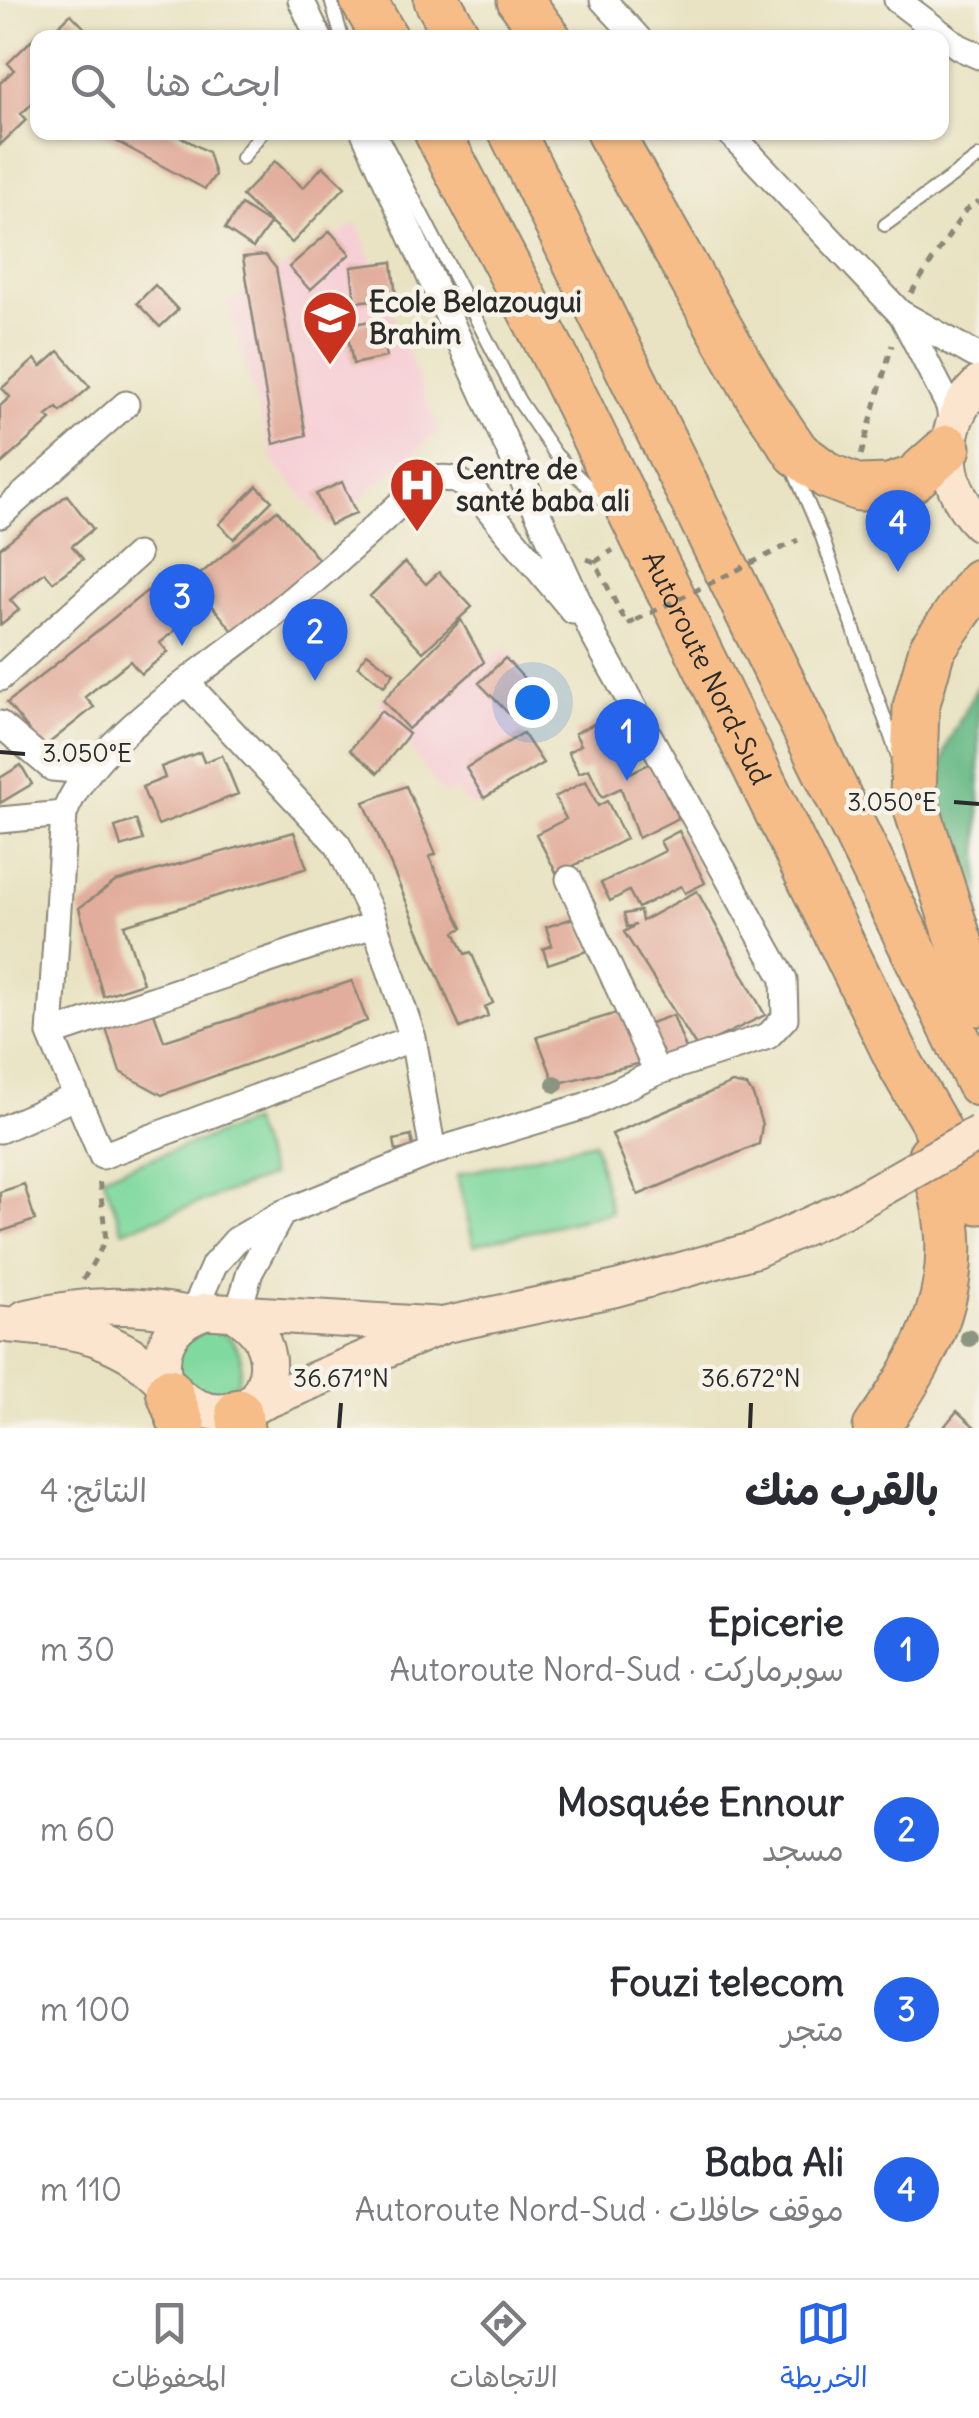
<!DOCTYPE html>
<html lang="ar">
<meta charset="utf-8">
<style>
:root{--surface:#fff;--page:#f2f2f3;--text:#2b2b33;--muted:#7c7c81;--line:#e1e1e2;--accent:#2563eb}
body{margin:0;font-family:Delius,"Playpen Sans Arabic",sans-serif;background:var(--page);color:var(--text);direction:rtl}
.you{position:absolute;left:532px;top:702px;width:35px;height:35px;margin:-25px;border:8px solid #fff;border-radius:50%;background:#1a73e8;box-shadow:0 0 0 15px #1a73e833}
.badge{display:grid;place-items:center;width:65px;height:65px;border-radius:50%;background:var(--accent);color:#fff;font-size:32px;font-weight:700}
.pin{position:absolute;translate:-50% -82px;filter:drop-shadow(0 2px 5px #0008)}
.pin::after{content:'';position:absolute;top:52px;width:35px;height:30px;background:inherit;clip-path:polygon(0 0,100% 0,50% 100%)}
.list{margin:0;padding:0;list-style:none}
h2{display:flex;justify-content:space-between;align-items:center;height:130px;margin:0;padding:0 40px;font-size:42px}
h2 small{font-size:32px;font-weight:400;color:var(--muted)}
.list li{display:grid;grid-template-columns:65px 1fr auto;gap:30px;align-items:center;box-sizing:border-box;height:180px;padding:0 40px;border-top:2px solid var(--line)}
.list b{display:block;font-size:38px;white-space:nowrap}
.list p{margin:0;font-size:32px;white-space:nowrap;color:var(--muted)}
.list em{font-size:32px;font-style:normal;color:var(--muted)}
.icon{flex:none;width:55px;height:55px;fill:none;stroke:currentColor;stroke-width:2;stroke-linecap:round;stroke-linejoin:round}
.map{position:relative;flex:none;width:979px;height:1428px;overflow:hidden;direction:ltr}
.search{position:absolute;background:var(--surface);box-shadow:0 2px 8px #0004;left:30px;right:30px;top:30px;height:110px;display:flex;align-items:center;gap:25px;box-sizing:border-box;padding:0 35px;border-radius:20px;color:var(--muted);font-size:38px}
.sheet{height:850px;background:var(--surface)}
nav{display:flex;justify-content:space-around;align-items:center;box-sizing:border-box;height:140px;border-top:2px solid var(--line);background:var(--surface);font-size:28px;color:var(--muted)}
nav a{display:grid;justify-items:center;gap:5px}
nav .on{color:var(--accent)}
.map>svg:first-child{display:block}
.built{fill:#f6cfd6}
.green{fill:#80d99f;stroke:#568265;stroke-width:2.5}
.forest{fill:#68b986;stroke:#4a7258;stroke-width:2.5}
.building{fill:#e2ad9c}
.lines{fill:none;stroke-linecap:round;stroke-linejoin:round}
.lane-casing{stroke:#8a8777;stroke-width:16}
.street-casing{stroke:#8a8777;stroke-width:29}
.secondary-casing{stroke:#8a8777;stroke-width:39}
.highway-casing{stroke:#8a8777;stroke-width:49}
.path{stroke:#8a8777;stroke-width:5;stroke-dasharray:8 8;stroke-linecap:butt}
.lane{stroke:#fff;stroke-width:12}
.street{stroke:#fff;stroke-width:25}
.secondary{stroke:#fce5cf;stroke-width:35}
.highway{stroke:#f7bd88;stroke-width:45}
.secondary-bridge-casing{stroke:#8a8777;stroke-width:39;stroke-linecap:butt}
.path-bridge{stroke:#8a8777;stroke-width:5;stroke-dasharray:8 8;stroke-linecap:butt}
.secondary-bridge{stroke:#fce5cf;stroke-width:35}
.tree{fill:#8c957f}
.ticks{fill:none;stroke:#2b2b2b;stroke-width:4}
.labels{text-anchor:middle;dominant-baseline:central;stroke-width:9;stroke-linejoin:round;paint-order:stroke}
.poi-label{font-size:28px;font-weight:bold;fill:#2b2b2b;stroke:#f7f3e8;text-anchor:start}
.street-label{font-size:28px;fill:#2b2b2b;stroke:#f7f3e8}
.ticks-label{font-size:25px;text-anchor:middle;fill:#2b2b2b;stroke:#f7f3e8;stroke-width:9;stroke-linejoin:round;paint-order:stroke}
</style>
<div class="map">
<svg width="979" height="1428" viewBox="0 0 979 1428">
<rect width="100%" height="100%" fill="#f7f3e8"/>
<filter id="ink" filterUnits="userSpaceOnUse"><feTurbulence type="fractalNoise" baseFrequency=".01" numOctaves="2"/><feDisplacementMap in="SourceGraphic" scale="20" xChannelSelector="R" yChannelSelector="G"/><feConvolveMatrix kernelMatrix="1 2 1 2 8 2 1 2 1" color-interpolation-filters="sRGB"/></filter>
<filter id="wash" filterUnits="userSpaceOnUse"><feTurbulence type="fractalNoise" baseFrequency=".0048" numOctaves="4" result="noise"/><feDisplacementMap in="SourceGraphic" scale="40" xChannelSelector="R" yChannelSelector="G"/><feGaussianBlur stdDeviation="2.25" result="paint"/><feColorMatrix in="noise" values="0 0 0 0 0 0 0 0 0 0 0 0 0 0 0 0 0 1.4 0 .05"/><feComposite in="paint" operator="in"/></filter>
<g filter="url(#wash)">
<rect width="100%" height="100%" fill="#e9e3c3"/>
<path class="built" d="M357,223L439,432L329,526L274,463L227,303Z
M461,620L489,659L506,647L540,697L514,718L543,763L473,808L455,790L443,794L378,703Z"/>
<path class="green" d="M251,1122L271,1176L123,1231L103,1176Z
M594,1142L611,1212L474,1245L457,1175Z
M187,1326C197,1327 210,1326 219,1331C254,1348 243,1390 216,1408L157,1355Z"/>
<path class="forest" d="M979,684V927L937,783L949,741Z"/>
<g id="blocks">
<path class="building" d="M71,14L94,38H38V98L21,114L26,120L0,145V83L14,70L8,63L44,28L50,34Z
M99,132H172L208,152L215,175L205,189Z
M275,161L303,188L323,166L345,187L292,243L242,196Z
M241,205L270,224L253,248L225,229Z
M330,231L350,254L310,290L289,267Z
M265,255L276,268L306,435L274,444L243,257Z
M392,262L396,297L355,302L351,267Z
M155,285L178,310L160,327L137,303Z
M379,319L386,357L353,364L346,326Z
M59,351L90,387L61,412L57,408L47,416L51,420L0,465V406L10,397L2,388L35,359L41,367Z
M342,482L356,513L330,525L316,494Z
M257,486L272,501L234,539L219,524Z
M67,495L93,529L72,546L83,559L53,582L45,572L10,600L19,610L0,625V548Z
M277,510L319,560L237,636L192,581Z
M405,562L426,584L439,572L472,607L423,652L370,596Z
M147,591L177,629L160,643L168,652L141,674L130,661L85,697L94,707L43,748L7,703Z
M461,620L484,662L408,729L383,700Z
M324,626L342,641L331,653L313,639Z
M367,653L394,673L384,686L358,666Z
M505,658L536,691L511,716L479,683Z
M381,711L409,734L378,773L350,750Z
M604,719L630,773L651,763L678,818L638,838L621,788L602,797L589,769L579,773L568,752L581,745L575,733Z
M523,733L543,763L484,798L466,768Z
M200,752L204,762L222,755L238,794L158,825L142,787L165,778L161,767Z
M21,765L32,784L0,803V778Z
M586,781L598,806L607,801L626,839L557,874L536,834L566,819L555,797Z
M406,786L436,854L429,857L463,928L455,932L465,954L471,952L493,1003L485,1007L488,1016L460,1028L364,802Z
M136,820L143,840L121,847L115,827Z
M679,831L705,883L685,893L681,886L638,908L629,891L610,901L601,883L665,851L660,841Z
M294,832L307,868L124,925L143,983L103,996L79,908L115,882Z
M697,891L765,1015L697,1048L624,932L636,925L627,927L624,914L640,911L642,921Z
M579,916L590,950L548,964L543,949L552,945L546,927Z
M352,981L367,1021L162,1095L120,1072L104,1022L152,1007L164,1041Z
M627,1010L645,1062L555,1084L537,1037Z
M673,1015L686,1049L659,1060L645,1025Z
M732,1083L747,1086L753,1095L762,1125L759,1144L638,1195L612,1134Z
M411,1136L413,1147L396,1151L394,1140Z
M24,1184L35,1220L0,1232V1192Z
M957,1411L976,1428H943Z"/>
</g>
</g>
<g filter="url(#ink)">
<use href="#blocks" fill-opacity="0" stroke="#8a8777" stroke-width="2.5"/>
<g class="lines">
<g class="lane-casing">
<path id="lane" d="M331,0L342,38
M379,132L519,401L556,455L609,507
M242,158L262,132
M885,225L979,157
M794,471L821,534L898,757"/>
</g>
<g class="street-casing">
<path id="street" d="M301,0L319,38
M603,0L638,38
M897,0L959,47L979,56
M729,132L900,313L979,357
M903,317L949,406L952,426
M0,515L126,404
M0,678L137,555
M186,682L338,845L370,911L413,1038L433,1152
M0,724L52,768L86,771
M0,820L64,814
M569,879L657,1072
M50,1034L373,925
M413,1038L102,1156L50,1034L64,814C92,739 210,668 272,616C323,574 373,530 421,484C443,474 458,477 476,494L573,611
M0,1130L75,1097
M192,1315L214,1265L236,1240L283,1213L433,1152L585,1106L657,1072L768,1036L785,1018L784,979L595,638L364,132
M237,1315L250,1272L280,1217"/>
</g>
<g class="secondary-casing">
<path id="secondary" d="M979,384C939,423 939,483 979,523
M25,1318C84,1303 133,1303 192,1315
M2,1324C35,1328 70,1328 101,1340C115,1346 131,1353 142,1363C175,1390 199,1428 249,1405C262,1394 270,1374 267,1357C264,1337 253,1326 237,1315
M169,1391C152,1355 169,1322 206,1311L436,1325
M239,1412L444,1325L614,1289L754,1250L845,1209"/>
</g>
<g class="highway-casing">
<g id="highway">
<path d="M363,0L385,38"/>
<path d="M437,0L458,38"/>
<path d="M520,0L548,38"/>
<path id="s1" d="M437,132L553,353L902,1067L979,1201"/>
<path d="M512,132L979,1083"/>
<path d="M609,132L758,396L797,453L828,476L859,488L889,487L913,479L948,448"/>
<path d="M979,582L932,649L916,707L913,797L979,1003"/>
<path d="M169,1391L183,1428"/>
<path d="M239,1412L241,1428"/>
<path d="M876,1428C942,1334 970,1268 931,1155"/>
</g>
</g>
<path class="path" d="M911,293L965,211L979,201
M861,455L892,345
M587,559L595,562L627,625L636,620
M595,562L613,550
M83,1280L106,1240L99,1178"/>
<use href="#lane" class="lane"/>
<use href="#street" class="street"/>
<use href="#secondary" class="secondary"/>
<use href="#highway" class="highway"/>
<g class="secondary-bridge-casing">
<path id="secondary-bridge" d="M845,1209L979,1133"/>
</g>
<path class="path-bridge" d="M636,620L798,540"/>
<use href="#secondary-bridge" class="secondary-bridge"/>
</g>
<g class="tree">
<circle cx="555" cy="1084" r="9"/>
<circle cx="969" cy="1338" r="9"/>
</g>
</g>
<path class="ticks" d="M0,752L25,754M954,802L979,804M339,1428L341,1403M750,1428L751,1403"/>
<defs>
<g id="school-pin" transform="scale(2.875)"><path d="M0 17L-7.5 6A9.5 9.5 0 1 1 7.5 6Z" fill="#c8321e" stroke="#f7f3e8"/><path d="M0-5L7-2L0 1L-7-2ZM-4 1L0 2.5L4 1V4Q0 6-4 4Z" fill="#fff"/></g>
<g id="hospital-pin" transform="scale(2.875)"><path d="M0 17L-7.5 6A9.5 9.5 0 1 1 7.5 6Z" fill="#c8321e" stroke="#f7f3e8"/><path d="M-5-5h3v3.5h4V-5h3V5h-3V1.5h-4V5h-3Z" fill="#fff"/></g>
</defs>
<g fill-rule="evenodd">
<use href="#school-pin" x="330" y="318"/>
<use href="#hospital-pin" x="417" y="485"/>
</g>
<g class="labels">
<g class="poi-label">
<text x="369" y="302">Ecole Belazougui<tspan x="369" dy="32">Brahim</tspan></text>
<text x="456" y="469">Centre de<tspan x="456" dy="32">santé baba ali</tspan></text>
</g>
<g class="street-label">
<text stroke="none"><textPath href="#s1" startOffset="600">Autoroute Nord-Sud</textPath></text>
</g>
</g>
<g class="ticks-label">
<text x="87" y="762">3.050°E</text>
<text x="892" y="811">3.050°E</text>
<text x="341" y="1387">36.671°N</text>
<text x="751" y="1387">36.672°N</text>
</g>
</svg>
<div class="you"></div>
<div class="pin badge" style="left:627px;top:781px">1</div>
<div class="pin badge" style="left:315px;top:681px">2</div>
<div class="pin badge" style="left:182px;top:646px">3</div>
<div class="pin badge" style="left:898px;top:572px">4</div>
<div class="search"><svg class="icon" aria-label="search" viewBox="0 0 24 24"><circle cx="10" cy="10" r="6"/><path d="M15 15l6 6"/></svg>ابحث هنا</div>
</div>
<section class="sheet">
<h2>بالقرب منك<small>النتائج: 4</small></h2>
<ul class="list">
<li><span class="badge">1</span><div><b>Epicerie</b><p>سوبرماركت · Autoroute Nord-Sud</p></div><em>30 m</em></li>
<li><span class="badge">2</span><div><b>Mosquée Ennour</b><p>مسجد</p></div><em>60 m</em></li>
<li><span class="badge">3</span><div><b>Fouzi telecom</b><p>متجر</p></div><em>100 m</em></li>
<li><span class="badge">4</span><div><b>Baba Ali</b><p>موقف حافلات · Autoroute Nord-Sud</p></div><em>110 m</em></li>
</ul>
</section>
<nav>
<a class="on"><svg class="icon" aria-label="map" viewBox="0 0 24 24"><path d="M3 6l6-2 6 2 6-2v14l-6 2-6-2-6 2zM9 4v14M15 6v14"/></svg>الخريطة</a>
<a><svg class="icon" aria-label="directions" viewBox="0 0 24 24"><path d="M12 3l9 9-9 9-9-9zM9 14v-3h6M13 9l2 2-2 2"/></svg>الاتجاهات</a>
<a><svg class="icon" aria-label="saved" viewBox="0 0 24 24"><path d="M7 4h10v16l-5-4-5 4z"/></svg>المحفوظات</a>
</nav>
